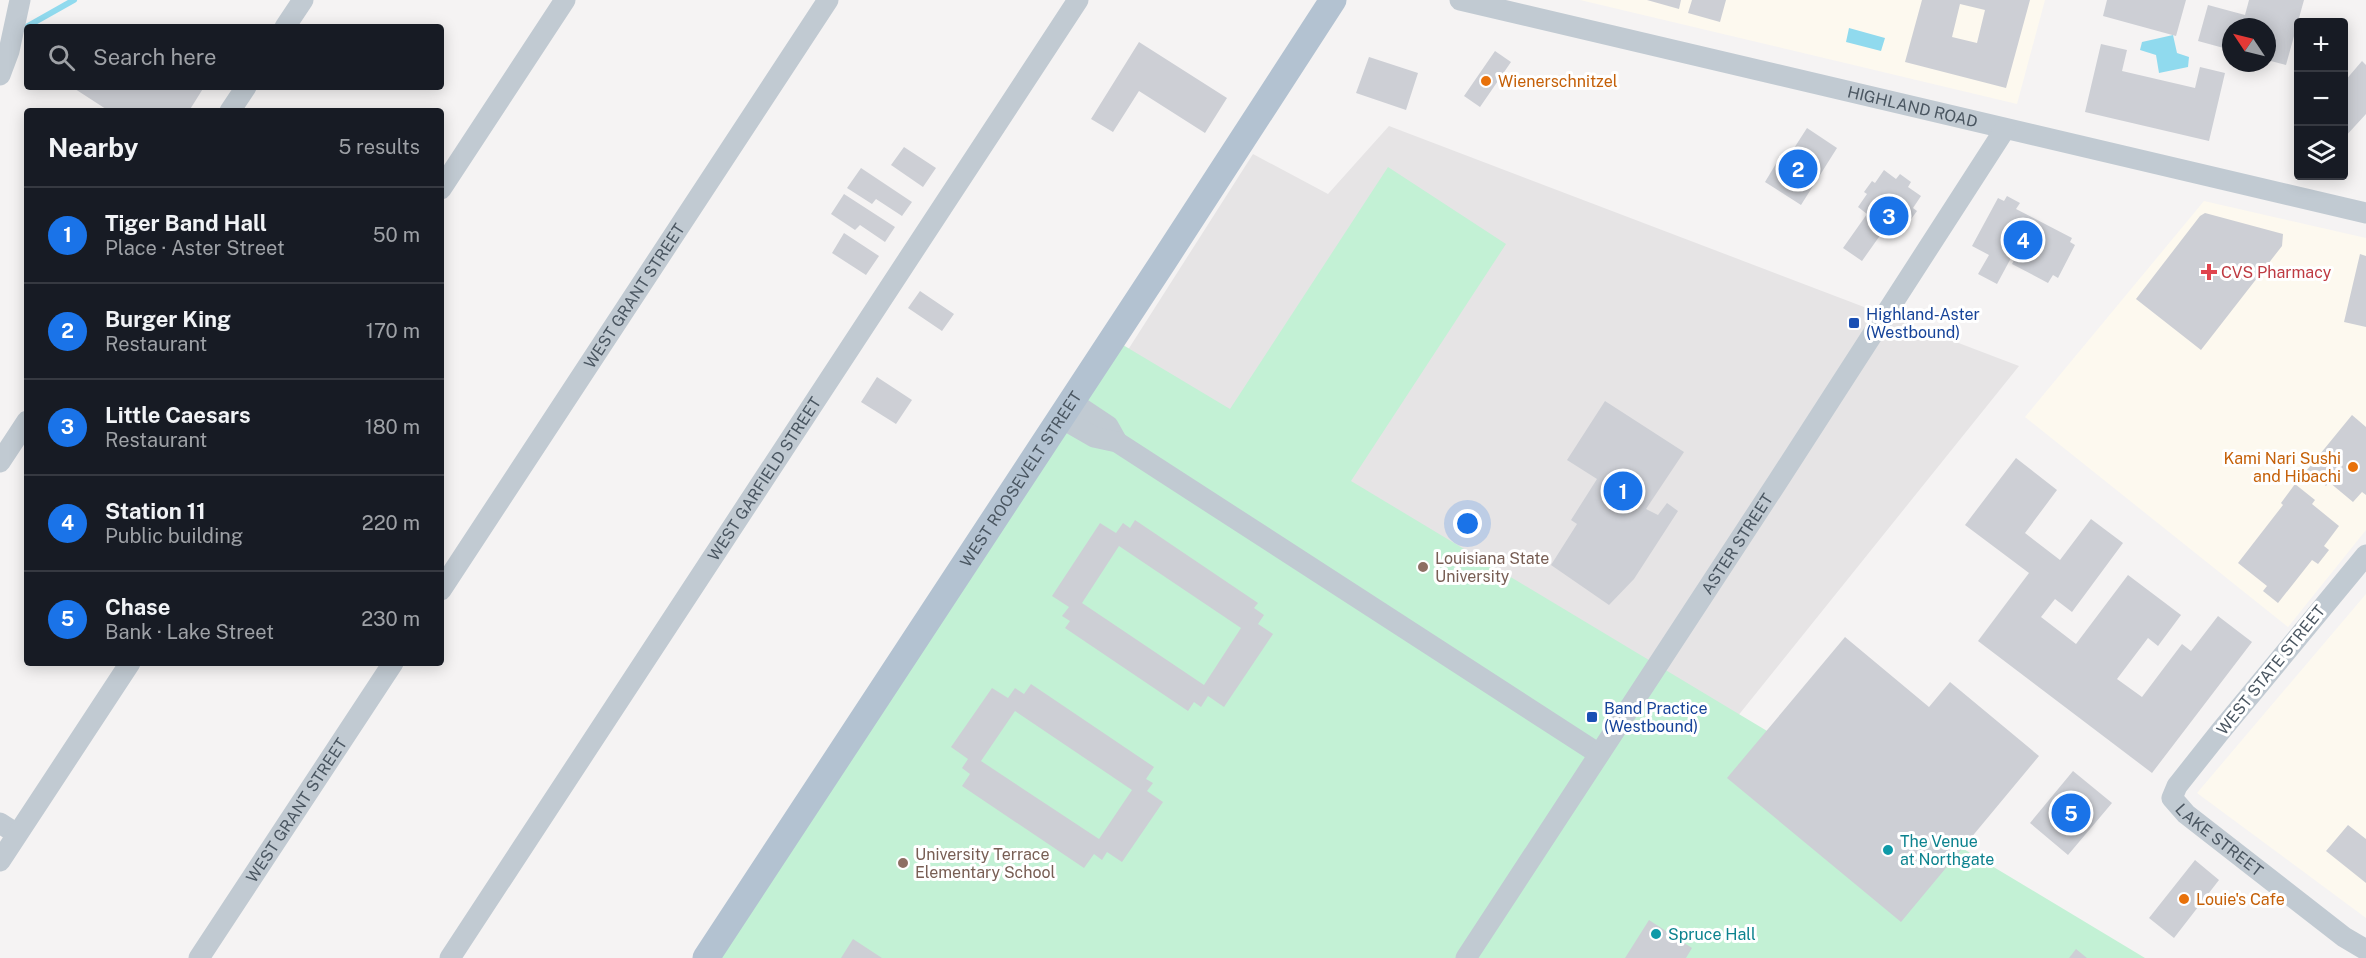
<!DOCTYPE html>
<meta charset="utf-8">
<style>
:root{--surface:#171b24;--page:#242831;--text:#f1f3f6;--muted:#9ea1a6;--line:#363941;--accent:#1a73e8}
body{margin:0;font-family:"Public Sans",sans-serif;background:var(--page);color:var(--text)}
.controls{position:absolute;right:18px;top:18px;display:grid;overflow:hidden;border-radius:6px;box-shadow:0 3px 15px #0003}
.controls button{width:54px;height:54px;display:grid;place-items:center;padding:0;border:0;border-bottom:2px solid var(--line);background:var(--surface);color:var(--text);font:30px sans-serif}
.compass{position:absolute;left:2222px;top:18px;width:54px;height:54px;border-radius:50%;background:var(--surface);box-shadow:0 3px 15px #0003;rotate:305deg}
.you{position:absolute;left:1468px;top:524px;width:21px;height:21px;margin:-15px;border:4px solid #fff;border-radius:50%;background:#1a73e8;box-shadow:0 0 0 9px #1a73e833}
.badge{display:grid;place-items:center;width:39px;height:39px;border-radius:50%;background:var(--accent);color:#fff;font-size:20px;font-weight:700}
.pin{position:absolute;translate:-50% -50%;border:3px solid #fff;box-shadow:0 2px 6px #0006}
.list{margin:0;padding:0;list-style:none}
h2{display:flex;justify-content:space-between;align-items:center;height:78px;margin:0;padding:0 24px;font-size:26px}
h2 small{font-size:20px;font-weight:400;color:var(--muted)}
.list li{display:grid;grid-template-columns:39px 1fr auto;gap:18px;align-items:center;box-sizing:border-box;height:96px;padding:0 24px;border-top:2px solid var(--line)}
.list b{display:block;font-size:22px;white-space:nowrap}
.list p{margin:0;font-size:20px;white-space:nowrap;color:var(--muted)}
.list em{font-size:20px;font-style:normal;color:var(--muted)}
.icon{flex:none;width:33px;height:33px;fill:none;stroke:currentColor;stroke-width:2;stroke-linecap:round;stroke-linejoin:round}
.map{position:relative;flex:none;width:2366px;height:958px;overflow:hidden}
.search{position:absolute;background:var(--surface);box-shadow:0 3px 15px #0003;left:24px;top:24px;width:420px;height:66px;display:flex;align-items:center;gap:15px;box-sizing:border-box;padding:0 21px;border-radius:6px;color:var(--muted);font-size:22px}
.panel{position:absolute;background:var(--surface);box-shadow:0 3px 15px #0003;left:24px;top:108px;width:420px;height:558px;border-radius:6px}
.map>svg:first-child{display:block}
.commercial{fill:#fdf9ef}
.education{fill:#e6e4e5}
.green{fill:#c3f1d5}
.water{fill:#90daee}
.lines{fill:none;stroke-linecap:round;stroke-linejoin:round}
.stream{stroke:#90daee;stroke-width:6}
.building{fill:#cdcfd5;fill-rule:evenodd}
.minor{stroke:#c1cad2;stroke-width:21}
.major{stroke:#b3c2d1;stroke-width:27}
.food-dot{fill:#e8710a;stroke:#fff;stroke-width:2}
.health-dot{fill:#e0444e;stroke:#fff;stroke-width:2}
.transit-dot{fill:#1a4fb4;stroke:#fff;stroke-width:2}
.education-dot{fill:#8d6e63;stroke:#fff;stroke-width:2}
.culture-dot{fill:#0f9aa8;stroke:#fff;stroke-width:2}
.labels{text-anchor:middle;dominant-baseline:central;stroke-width:6;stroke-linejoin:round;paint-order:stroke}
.food-label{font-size:16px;fill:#c56008;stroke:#fff;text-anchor:start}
.street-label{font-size:16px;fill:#4a5661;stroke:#fff}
.health-label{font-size:16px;fill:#be3a42;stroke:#fff;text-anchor:start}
.transit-label{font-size:16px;fill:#164399;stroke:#fff;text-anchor:start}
.education-label{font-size:16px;fill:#785e54;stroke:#fff;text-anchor:start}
.culture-label{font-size:16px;fill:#0d838f;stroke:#fff;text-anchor:start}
</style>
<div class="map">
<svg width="2366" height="958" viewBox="0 0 2366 958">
<rect width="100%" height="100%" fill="#f5f3f3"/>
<path class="commercial" d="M1580,0H2045L2017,104Z
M2204,201L2366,238V530L2288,627L2025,417Z
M2366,594V918L2197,793Z"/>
<path class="education" d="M1389,126L2019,366L1696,768L733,958L861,768L1253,154L1328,194Z"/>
<path class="green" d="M1388,167L1506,244L1351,481L2145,958H705L1113,339L1230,409Z"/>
<path class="water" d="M1849,28L1885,38L1881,51L1846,42Z
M2173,35L2177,53L2189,57L2188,67L2159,73L2156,55L2140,50L2142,42Z"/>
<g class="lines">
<path class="stream" d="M19,31L74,0"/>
</g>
<path class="building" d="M1647,0H1681L1679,9Z
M1692,0H1726L1720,22L1688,13Z
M1922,0H2030L2006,88L1905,62ZM1960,4L1985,10L1977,43L1952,37Z
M2107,0H2186L2176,36L2103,16Z
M2249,0H2304L2286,65L2267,60V27H2231V50L2198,41L2208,5L2245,15Z
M1139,42L1227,98L1205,133L1139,91L1113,132L1091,119Z
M2101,44L2127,50L2122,71L2195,88L2200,67L2225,73L2209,141L2085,112Z
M1495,51L1511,62L1480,107L1464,96Z
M1369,57L1418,73L1406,110L1356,93Z
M2362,61L2366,65V114L2344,138V82Z
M72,87H204L189,111H109Z
M1807,128L1837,148L1801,205L1765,182L1783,152L1789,156Z
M904,147L936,168L923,187L891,165Z
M861,168L912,202L902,216L876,199L872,204L847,188Z
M1884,170L1896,179L1900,174L1911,182L1908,187L1921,196L1913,208L1917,211L1909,222L1905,219L1895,233L1886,227L1862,261L1843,248L1867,214L1858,207L1867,194L1864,192L1872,181L1875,183Z
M844,194L895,227L885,242L860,225L855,230L831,214Z
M2007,196L2020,203L2016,209L2072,238L2070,242L2075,245L2058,278L2053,275L2048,283L2012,264L2014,260L2011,258L1997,284L1978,274L1989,255L1972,246L1998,198L2004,201Z
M2205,213L2283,234L2282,246L2201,350L2136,299L2200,216Z
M844,233L879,256L866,275L832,253Z
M2360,254L2366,256V327L2344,322Z
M920,291L954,314L942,331L908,308Z
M877,377L912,400L896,424L861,402Z
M1605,401L1684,452L1646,509L1658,515L1667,503L1678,511L1634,579L1609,605L1551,565L1577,524L1571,520L1597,479L1567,460Z
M2352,415L2366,427V495L2362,492L2353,502L2329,482L2326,486L2307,470Z
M2016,458L2057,490L2025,533L2060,560L2091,519L2123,543L2072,612L2055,599L2041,617L2076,644L2128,575L2181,615L2158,646L2148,638L2117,679L2142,697L2182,644L2191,651L2218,616L2252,642L2152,773L1978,641L2029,573L1965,525Z
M2295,484L2315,500L2312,504L2339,526L2324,546L2329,550L2318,564L2312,560L2278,603L2263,591L2267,586L2238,563L2283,505L2281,503Z
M1135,520L1258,603L1254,608L1264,615L1258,624L1273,634L1224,707L1208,696L1201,707L1194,702L1188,711L1065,628L1070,621L1062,616L1069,607L1052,596L1100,523L1116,533L1123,523L1130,528ZM1119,546L1241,628L1204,685L1082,603Z
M1845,637L1929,707L1950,682L2039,756L1901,922L1727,778Z
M1031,684L1154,767L1146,779L1153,783L1147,791L1163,802L1122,862L1107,852L1102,860L1094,854L1084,868L962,786L970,774L962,768L968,759L951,747L992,688L1008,698L1015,688L1024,694ZM1015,711L1132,790L1099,839L981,761Z
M2073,771L2112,803L2068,855L2030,823Z
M2348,825L2366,839V883L2326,851Z
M2195,860L2219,880L2174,938L2149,918Z
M1649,920L1692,948L1686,958H1625Z
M853,939L882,958H841Z
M2076,949L2087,958H2069Z"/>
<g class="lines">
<g class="minor">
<path id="s1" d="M1460,0L2366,213"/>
<path d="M285,27L303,0"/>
<path d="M0,75L9,51L20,0"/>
<path d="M230,111L246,87"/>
<path d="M441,189L565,0"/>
<path d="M1072,402L1108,426L1117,442"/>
<path d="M1061,418L1094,437L1117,442L1599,754"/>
<path d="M0,462L27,421"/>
<path id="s2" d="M2366,555L2219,733L2177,786L2172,798L2186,814L2344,937L2366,950"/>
<path id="s3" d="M441,590L828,0"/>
<path d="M0,823L17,834"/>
<path d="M0,861L130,663"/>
<path id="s4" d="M199,958L393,663"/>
<path id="s5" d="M450,958L1078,0"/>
<path id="s6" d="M1466,958L1778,481L2005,129"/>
</g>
<path class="major" id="s7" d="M706,958L1163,262L1333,0"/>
</g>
<g class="food-dot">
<circle cx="1486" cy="81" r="6"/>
<circle cx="2353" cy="467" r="6"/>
<circle cx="2184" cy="899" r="6"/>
</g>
<path class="health-dot" d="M2206 263h6v6h6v6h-6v6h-6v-6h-6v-6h6z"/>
<g class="transit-dot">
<rect x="1848" y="317" width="12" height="12" rx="3"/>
<rect x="1586" y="711" width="12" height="12" rx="3"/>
</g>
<g class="education-dot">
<circle cx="1423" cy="567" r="6"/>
<circle cx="903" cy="863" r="6"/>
</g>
<g class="culture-dot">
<circle cx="1888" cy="850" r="6"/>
<circle cx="1656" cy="934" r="6"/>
</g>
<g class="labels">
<g class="food-label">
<text x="1498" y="81">Wienerschnitzel</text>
<text x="2341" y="458" text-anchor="end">Kami Nari Sushi<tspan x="2341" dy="18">and Hibachi</tspan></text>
<text x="2196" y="899">Louie's Cafe</text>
</g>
<g class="street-label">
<text stroke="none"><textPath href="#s1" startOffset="465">HIGHLAND ROAD</textPath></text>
<text stroke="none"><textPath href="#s3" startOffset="352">WEST GRANT STREET</textPath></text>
<text stroke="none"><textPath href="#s5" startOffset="573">WEST GARFIELD STREET</textPath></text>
<text stroke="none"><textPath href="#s7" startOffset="573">WEST ROOSEVELT STREET</textPath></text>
<text stroke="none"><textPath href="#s6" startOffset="495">ASTER STREET</textPath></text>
<text transform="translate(2271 670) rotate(-51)">WEST STATE STREET</text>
<text stroke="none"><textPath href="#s4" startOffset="177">WEST GRANT STREET</textPath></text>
<text stroke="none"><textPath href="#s2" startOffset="375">LAKE STREET</textPath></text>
</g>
<g class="health-label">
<text x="2221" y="272">CVS Pharmacy</text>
</g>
<g class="transit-label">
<text x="1866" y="314">Highland-Aster<tspan x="1866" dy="18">(Westbound)</tspan></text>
<text x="1604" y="708">Band Practice<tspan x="1604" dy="18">(Westbound)</tspan></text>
</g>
<g class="education-label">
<text x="1435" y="558">Louisiana State<tspan x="1435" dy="18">University</tspan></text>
<text x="915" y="854">University Terrace<tspan x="915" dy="18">Elementary School</tspan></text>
</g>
<g class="culture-label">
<text x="1900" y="841">The Venue<tspan x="1900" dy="18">at Northgate</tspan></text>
<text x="1668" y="934">Spruce Hall</text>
</g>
</g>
</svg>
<div class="controls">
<button>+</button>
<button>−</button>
<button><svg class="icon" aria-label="layers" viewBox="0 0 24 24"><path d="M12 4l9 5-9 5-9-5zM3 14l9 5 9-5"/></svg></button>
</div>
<svg class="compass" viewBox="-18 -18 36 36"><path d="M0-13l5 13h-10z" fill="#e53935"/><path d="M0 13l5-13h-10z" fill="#9ea1a6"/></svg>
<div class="you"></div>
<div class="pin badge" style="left:1623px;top:491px">1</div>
<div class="pin badge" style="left:1798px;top:169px">2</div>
<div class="pin badge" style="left:1889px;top:216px">3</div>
<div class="pin badge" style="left:2023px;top:240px">4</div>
<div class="pin badge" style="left:2071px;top:813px">5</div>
<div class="search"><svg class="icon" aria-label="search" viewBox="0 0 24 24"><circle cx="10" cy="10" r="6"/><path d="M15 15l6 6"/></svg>Search here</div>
<section class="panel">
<h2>Nearby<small>5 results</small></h2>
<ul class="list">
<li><span class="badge">1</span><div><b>Tiger Band Hall</b><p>Place · Aster Street</p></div><em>50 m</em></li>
<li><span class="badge">2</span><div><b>Burger King</b><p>Restaurant</p></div><em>170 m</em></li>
<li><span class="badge">3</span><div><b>Little Caesars</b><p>Restaurant</p></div><em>180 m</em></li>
<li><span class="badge">4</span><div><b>Station 11</b><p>Public building</p></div><em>220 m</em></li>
<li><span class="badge">5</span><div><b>Chase</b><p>Bank · Lake Street</p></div><em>230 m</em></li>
</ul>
</section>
</div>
